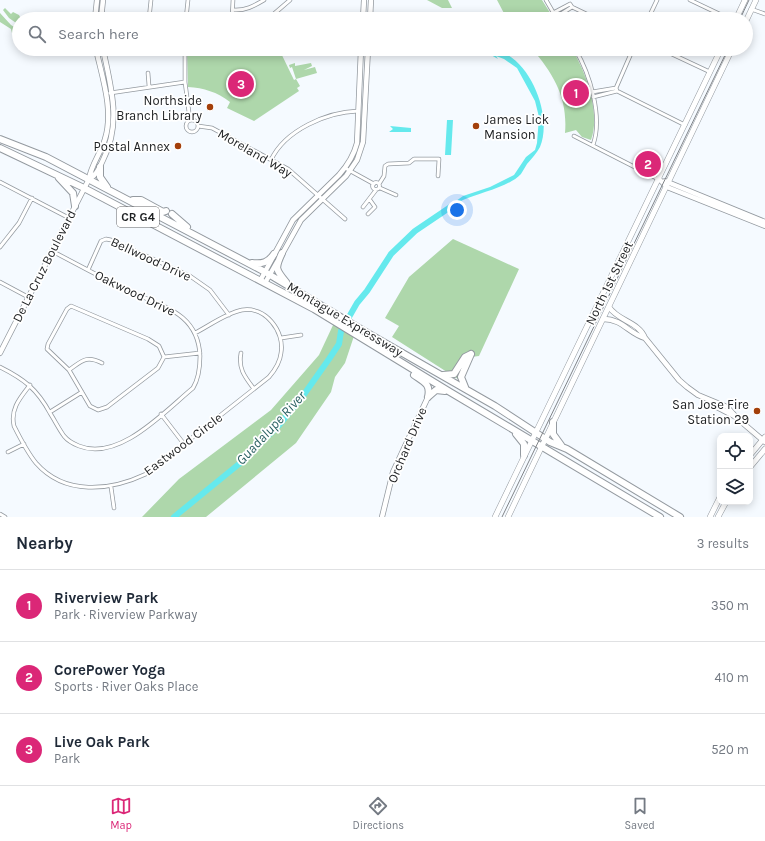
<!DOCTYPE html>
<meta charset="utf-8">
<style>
:root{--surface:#fff;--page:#f6f6f7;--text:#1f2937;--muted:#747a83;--line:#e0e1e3;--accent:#db2777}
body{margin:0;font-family:Karla,sans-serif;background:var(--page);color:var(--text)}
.controls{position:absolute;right:12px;bottom:12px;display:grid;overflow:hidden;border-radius:8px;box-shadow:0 2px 10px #0003}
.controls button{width:36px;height:36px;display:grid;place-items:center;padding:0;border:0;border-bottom:1px solid var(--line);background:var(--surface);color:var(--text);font:20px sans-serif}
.you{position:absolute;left:457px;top:210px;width:14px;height:14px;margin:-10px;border:3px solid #fff;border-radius:50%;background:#1a73e8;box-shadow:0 0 0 6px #1a73e833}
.badge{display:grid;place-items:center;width:26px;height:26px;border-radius:50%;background:var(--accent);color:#fff;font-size:13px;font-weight:700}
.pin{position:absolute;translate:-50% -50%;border:2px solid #fff;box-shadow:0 1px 4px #0006}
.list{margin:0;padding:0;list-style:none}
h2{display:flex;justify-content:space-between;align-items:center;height:52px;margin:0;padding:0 16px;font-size:17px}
h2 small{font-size:13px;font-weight:400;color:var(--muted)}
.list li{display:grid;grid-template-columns:26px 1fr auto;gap:12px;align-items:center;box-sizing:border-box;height:72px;padding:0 16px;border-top:1px solid var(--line)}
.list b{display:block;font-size:15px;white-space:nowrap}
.list p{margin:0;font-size:13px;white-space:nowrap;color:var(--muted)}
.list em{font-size:13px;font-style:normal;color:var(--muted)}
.icon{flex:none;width:22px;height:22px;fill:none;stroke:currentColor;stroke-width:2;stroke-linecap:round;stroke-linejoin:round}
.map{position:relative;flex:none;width:765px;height:517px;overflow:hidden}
.search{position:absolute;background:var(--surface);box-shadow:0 2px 10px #0003;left:12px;right:12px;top:12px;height:44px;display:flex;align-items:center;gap:10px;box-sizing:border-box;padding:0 14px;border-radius:22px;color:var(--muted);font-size:15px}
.sheet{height:268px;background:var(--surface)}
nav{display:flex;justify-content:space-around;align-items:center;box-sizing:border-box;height:56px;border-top:1px solid var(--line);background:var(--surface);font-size:11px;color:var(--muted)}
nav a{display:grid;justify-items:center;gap:2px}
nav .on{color:var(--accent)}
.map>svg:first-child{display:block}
.green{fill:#aed7ab}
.water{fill:#65e9ed}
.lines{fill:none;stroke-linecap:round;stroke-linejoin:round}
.river{stroke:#65e9ed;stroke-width:6}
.street-casing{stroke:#949aa0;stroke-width:4.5}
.secondary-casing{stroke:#949aa0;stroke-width:6}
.primary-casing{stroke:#949aa0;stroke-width:6}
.highway-casing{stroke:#949aa0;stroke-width:8}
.street{stroke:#fff;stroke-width:3}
.secondary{stroke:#fff;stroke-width:4.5}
.primary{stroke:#fff;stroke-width:5}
.highway{stroke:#fff;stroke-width:6}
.tram{stroke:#828589;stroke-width:1}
.poi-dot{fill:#a33f0a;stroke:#fff;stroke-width:1.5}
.labels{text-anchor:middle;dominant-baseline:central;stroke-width:3.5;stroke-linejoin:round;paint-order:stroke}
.shield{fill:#fff;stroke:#626364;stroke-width:1}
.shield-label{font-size:12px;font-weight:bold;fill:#1e2022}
.poi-label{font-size:13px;fill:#1e2022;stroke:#fff;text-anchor:end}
.street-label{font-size:13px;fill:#1e2022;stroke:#fff}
.water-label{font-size:14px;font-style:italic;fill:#296062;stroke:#fff}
</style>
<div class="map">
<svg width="765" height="517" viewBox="0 0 765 517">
<rect width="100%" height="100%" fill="#f5faff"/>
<path class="green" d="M427,0H448L452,8H442Z
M497,0H542L554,19H507Z
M5,8L11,14L13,12L19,15L21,19H19V25L9,18L3,10Z
M0,13L11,25L19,30V34L17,33L16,35L12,33L11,29L0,22Z
M187,49H279L294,80L296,79L292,67L290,68L289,65L295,63V66L311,63L312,66L304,70L315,67L317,73L296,79L300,86L297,88L299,91L254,121L227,108L230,102C217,92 204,88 188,87Z
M532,49H572C586,72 601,113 591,140L582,137L576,130L565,133C568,99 554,74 532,49Z
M453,239L519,269L479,356L471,357L458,379L392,337L399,326L385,318L409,277Z
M334,323L354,336L345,363L335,377L331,392L296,443L206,517H142L179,479L271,410L319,355Z"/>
<path class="water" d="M488,49C527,49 554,114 540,147C537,153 532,158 527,164C525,167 523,171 521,174C509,187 479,193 463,200C456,203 453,209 445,211V209L463,196L490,187L514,175L526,157L535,150L537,143L539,117L535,101L517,68L504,59L496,56L498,59L491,55Z
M447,120H453L451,155H445Z
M390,126L411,128V132H389L393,129Z"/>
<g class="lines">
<path class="river" d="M174,517L239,464L279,425L305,393L329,359L339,344L341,331L357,303L367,291L391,254L415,231L452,206"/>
<g class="street-casing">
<path id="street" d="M546,0L557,19
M690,0L730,19
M570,4L572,7L597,19
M751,9L765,14
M233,10C245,11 254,6 264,0
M553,13L570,4
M556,17L572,7
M149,19L151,0
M186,19L188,0
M232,19L233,0
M268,19L290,0
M648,19L657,0
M185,49V82L190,120
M575,49C590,74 603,117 593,145
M661,49L710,72
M148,73L149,86
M616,88L617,91L685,125
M616,88L633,49
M592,92L616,88
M110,93L185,82
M593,97L617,91
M186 126a6 6 0 1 1 12 0a6 6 0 1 1-12 0Z
M198,126L212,128L288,169L345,219
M574,136L658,179
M271,160C285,130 327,112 358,111
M345,168L374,184
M0,182L69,218
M372.5 186a3.5 3.5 0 1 1 7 0a3.5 3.5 0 1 1-7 0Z
M379,184L384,176L385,166L388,164L409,163L414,159H439L438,176
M380,188L396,195
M363,207L376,190
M368,214L375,207L370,200
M0,247L19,223L32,198
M88,270L101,241L106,239L111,240L190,276L210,290L229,315
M0,282L28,297
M71,306L148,339L159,346L164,357L158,368L107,407L98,410L90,406L69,370L47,349L48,344L67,309Z
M281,338L301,335
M241,353C238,369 245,377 254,389
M164,357L200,353
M0,367C24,379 37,389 50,413C55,421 59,429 64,436C68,441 74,444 79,446C119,462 165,411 193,388C199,378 200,368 200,356C198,310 158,306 125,289C101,277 76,264 52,251
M69,370C82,361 86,355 102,363
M30,385C20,398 10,409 14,426C20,438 27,452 36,463C65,496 110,491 146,474L269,377C275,370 280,363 281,353C285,331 265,306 242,310C226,313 209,326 195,333
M50,412L82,392
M161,414L184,444
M8,452L24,444
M111,487L114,508
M0,514L5,517"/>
</g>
<g class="secondary-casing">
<path id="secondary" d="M95,19L97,0
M101,19L103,0
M363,19L364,0
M370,19L371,0
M89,179C97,175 99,168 103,160C122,123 111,88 103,49
M659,179L667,187L765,226
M665,181L765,222
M281,256L301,220L346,176L357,160L363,142L368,49
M260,281L293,220L339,175C347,166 354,155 357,143L361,49
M265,283L277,262
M609,307C618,321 639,322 645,338L679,380L687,387L698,395L727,407L738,419L765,442
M603,319C623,319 629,334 645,338
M0,353L89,179C91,165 101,153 105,139C114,110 102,77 96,49
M709,400L713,405L738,418
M382,517L393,472L428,397"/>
</g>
<g class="primary-casing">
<path id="primary" d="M736,19L745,0
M746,21L756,0
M750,455L765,437
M750,467L765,449
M495,517L721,49
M508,517L732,49
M710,517L720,497
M718,517L726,502"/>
</g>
<g class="highway-casing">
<path id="highway" d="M0,139L46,157L265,272L364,331L495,406L550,442L567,449L680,517
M0,148L84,188L314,309L450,392L660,517
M100,167V177L107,187
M59,178L73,193L75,206
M133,200H141L163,212L166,211
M172,214L187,227
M282,253C275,268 275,269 286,282
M252,263C262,264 268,263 274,254
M414,375C424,382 431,384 428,397
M443,375L454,374L465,357L471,354
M465,387L461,377L471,354
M428,397L436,390L445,391
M553,422V434L561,445
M516,434L524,444V455"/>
</g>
<use href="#street" class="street"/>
<use href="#secondary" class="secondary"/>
<use href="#primary" class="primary"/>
<use href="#highway" class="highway"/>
<path class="tram" d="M740,19L749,0
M502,517L728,49"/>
</g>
<g class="poi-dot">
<circle cx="210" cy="107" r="4"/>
<circle cx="476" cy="126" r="4"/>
<circle cx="178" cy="146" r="4"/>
<circle cx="757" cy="411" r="4"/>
</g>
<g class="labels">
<rect class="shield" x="117" y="207" width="42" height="20" rx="3"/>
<g class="shield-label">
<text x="138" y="217">CR G4</text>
</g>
<g class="poi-label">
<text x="202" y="100">Northside<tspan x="202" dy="15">Branch Library</tspan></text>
<text x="484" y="119" text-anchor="start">James Lick<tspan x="484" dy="15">Mansion</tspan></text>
<text x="170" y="146">Postal Annex</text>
<text x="749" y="404">San Jose Fire<tspan x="749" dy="15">Station 29</tspan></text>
</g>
<g class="street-label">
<text transform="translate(255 153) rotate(30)">Moreland Way</text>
<text transform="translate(151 259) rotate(25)">Bellwood Drive</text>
<text transform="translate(44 266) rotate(-63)">De La Cruz Boulevard</text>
<text transform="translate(609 283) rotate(-64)">North 1st Street</text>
<text transform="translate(135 293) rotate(26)">Oakwood Drive</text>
<text transform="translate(345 319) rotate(31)">Montague Expressway</text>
<text transform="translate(183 444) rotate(-37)">Eastwood Circle</text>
<text transform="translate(407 445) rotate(-67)">Orchard Drive</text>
</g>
<g class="water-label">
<text transform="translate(271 428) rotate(-47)">Guadalupe River</text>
</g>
</g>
</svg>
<div class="controls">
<button><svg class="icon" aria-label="locate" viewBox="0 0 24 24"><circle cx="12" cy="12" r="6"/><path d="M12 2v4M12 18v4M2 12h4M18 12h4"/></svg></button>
<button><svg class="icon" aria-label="layers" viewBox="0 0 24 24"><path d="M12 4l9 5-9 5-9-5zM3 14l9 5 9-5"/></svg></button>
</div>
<div class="you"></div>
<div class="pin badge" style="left:576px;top:93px">1</div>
<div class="pin badge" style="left:648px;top:164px">2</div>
<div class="pin badge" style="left:241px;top:84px">3</div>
<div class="search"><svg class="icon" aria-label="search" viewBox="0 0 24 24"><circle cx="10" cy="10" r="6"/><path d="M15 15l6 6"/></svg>Search here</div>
</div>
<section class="sheet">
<h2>Nearby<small>3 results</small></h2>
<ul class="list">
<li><span class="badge">1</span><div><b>Riverview Park</b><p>Park · Riverview Parkway</p></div><em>350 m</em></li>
<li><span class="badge">2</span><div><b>CorePower Yoga</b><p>Sports · River Oaks Place</p></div><em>410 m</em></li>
<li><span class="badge">3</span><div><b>Live Oak Park</b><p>Park</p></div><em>520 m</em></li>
</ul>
</section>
<nav>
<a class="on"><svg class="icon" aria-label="map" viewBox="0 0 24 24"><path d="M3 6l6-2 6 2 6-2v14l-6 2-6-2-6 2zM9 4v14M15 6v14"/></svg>Map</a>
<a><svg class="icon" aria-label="directions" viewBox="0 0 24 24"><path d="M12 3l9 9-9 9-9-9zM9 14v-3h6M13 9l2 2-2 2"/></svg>Directions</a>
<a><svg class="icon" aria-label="saved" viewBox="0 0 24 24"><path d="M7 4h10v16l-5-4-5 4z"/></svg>Saved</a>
</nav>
